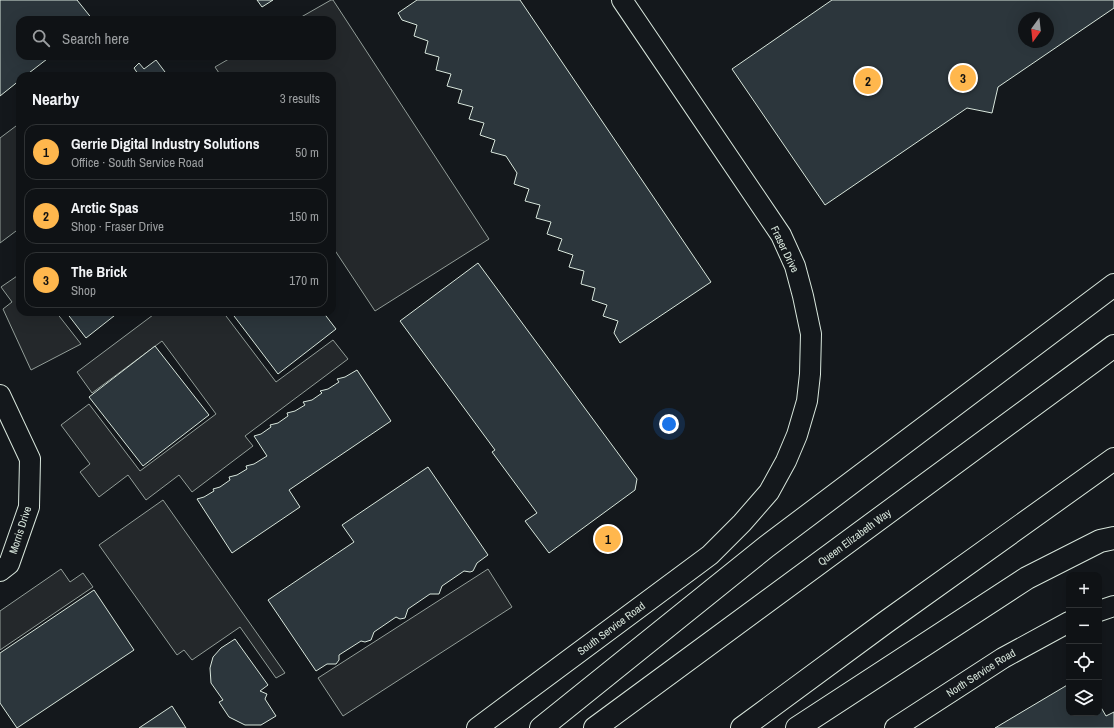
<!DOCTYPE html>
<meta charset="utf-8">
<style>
:root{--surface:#0f1215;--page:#1d2022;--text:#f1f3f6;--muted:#9b9ea0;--line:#2f3234;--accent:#ffb74d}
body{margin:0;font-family:"Archivo Narrow",sans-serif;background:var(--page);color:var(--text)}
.controls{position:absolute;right:12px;bottom:12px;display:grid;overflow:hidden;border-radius:8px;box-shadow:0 4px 16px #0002}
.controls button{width:36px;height:36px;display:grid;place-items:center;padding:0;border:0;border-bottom:1px solid var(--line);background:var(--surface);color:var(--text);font:20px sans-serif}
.compass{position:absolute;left:1018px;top:12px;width:36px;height:36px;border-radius:50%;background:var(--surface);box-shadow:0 4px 16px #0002;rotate:195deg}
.you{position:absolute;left:669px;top:424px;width:14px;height:14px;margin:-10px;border:3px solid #fff;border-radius:50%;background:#1a73e8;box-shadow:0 0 0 6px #1a73e833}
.badge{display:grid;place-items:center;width:26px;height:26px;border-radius:50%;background:var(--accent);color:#111;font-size:13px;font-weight:700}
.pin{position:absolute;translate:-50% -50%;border:2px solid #fff;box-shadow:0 1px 4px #0006}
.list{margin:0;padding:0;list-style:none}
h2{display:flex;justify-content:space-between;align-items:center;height:52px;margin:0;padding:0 16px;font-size:17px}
h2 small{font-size:13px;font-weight:400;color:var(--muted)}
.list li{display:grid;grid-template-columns:26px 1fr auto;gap:12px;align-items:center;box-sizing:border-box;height:56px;margin:0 8px 8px;padding:0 8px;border:1px solid var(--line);border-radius:12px}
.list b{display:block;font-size:15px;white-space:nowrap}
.list p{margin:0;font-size:13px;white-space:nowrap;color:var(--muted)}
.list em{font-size:13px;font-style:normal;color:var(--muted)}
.icon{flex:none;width:22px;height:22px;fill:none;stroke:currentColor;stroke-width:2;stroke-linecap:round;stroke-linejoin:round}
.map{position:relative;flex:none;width:1114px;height:728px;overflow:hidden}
.search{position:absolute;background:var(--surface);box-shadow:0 4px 16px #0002;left:16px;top:16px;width:320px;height:44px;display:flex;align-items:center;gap:10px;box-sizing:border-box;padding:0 14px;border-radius:12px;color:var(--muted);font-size:15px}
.panel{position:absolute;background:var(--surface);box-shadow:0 4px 16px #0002;left:16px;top:72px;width:320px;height:244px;border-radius:12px}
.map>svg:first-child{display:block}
.parking{fill:#24282b;stroke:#939e99}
.building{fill:#2c363c;stroke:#d8e6dc;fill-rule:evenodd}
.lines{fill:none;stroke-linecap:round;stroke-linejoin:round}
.minor-casing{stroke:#d8e6dc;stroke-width:22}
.highway-casing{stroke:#d8e6dc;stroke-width:24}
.minor{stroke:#14181c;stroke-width:20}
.highway{stroke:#14181c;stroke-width:22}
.labels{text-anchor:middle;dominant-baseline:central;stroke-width:3;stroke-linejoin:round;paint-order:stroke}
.street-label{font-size:11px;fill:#d8e6dc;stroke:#14181c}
</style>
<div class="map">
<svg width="1114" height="728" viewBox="0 0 1114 728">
<rect width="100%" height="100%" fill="#14181c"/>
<path class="parking" d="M331,0H333L489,239L375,311L332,246V76H221L215,67L234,56H332V20H296Z
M20,123V228L0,243V138Z
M20,274V312H56L81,344L31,370L3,309L12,302L1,287Z
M157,312H223L276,382L333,340L348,359L245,436L253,446L192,492L179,475L146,500L128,475L99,497L80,472L90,464L61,425L89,404L140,471L216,414L162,341L92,393L77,372Z
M163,500L285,673L276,678L240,627L192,660L184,650L177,655L99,545Z
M61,569L70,582L83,573L93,587L0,650V611Z
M488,569L512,607L343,716L318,678Z"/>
<path class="building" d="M0,0H77L93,20H20V56H51L25,76H20V80L0,96Z
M257,0H273L262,7Z
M417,0H520L711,282L620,343L614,333L618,321L603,316L607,305L592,300L595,288L581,284L584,271L569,267L573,255L558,250L562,239L547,234L551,222L536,218L540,205L525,201L529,189L514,184L517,173L506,156L491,152L495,140L480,135L484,123L469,119L473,107L458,103L462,90L447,86L451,74L436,70L439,57L425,53L428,41L414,36L417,25L402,20L398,13Z
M832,0H1114V8L998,87L992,113L967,108L825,205L732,69ZM1024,18H1048V42H1024Z
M156,60L168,76H135L138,74L134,68L139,63L144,69Z
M478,263L637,479L635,490L549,553L525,521L537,513L492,452L495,450L400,321Z
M66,312H119L86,338Z
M231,312H323L336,329L278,374Z
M155,346L209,415L143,466L89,397Z
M357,370L391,421L289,490L300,507L232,553L197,499L204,497L214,491L213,489L220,487L230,480L229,477L237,475L247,469L246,466L254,464L267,456L254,436L261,434L271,427L270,425L278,423L288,416L287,413L295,411L305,405L303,402L312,400L322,393L320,391L328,389L339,382L337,379L345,377Z
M428,467L488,555L477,563L473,571L470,572L464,571L442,586L439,594H430L408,609L405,618L400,619L396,617L374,632L371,640L365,642L361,641L339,655V660L336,664H327L316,671L268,600L354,542L342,525Z
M94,590L134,650L17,728L0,703V653Z
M235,639L268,685L260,691L267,694L265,699L276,716L261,725H245L229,717L219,702L223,700L211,683L210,668L213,657L221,648Z
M1069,684V713H1099V704L1106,716L1114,712V728H995Z
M172,706L186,728H139Z"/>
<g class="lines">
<g class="minor-casing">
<g id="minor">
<path d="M0,395L30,459L29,507L9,564L0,571"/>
<path d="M1099,611L1114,606"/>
<path id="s1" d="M477,728L710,555L742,523L769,492L786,461L797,435L807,401L810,374L811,334L803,296L795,266L781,235L622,0"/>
<path id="s2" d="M895,728L1003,658L1069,622"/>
</g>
</g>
<g class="highway-casing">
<g id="highway">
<path d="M541,728L766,547L1114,285"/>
<path id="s3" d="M595,728L1114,346"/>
<path d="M742,728L886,622L1114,459"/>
<path d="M797,728L1027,578L1100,541L1114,538"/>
</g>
</g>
<use href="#minor" class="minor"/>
<use href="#highway" class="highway"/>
</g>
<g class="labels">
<g class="street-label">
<text transform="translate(785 249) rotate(64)">Fraser Drive</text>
<text transform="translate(20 530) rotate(-72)">Morris Drive</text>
<text stroke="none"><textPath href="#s3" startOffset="322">Queen Elizabeth Way</textPath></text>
<text stroke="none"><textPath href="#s1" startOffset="167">South Service Road</textPath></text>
<text stroke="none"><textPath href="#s2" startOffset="102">North Service Road</textPath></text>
</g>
</g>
</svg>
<div class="controls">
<button>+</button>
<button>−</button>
<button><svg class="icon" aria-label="locate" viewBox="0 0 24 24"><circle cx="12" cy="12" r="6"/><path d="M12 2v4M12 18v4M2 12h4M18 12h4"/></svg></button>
<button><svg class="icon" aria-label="layers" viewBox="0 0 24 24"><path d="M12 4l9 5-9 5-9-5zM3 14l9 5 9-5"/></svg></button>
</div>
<svg class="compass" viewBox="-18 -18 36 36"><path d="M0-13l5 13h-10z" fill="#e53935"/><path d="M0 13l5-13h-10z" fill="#9b9ea0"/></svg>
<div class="you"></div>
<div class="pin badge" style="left:608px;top:539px">1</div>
<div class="pin badge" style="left:868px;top:81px">2</div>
<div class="pin badge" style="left:963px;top:78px">3</div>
<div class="search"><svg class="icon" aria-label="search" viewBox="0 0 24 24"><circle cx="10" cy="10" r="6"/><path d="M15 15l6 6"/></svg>Search here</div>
<section class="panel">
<h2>Nearby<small>3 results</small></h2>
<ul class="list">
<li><span class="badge">1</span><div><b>Gerrie Digital Industry Solutions</b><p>Office · South Service Road</p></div><em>50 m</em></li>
<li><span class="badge">2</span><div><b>Arctic Spas</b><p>Shop · Fraser Drive</p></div><em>150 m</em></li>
<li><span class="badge">3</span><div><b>The Brick</b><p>Shop</p></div><em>170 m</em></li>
</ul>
</section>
</div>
